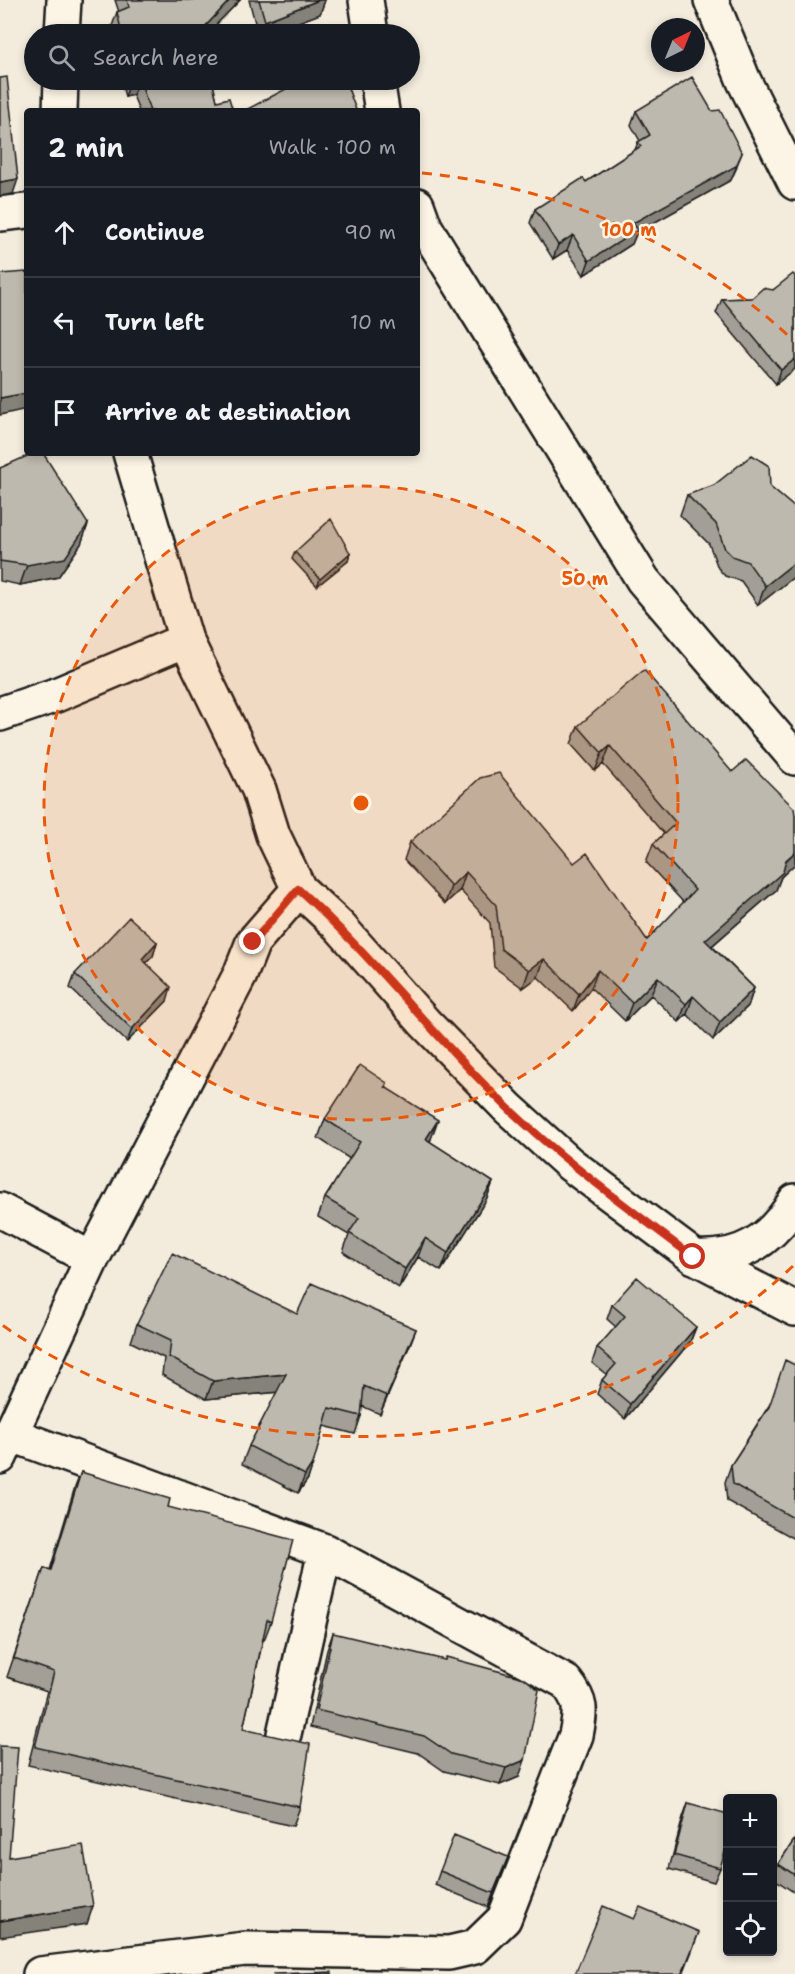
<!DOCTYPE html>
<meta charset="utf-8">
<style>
:root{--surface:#171b24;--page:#242831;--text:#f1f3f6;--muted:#9ea1a6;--line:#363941}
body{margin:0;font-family:"Shantell Sans",sans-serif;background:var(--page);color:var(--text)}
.controls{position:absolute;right:18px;bottom:18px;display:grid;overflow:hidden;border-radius:6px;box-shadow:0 3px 9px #0003}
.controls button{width:54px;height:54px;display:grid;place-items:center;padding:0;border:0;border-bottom:2px solid var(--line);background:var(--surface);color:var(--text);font:30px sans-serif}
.compass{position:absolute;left:651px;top:18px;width:54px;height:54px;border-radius:50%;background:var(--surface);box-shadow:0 3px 9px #0003;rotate:43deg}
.stop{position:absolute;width:18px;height:18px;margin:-14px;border:4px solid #c8321e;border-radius:50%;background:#fff}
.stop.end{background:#c8321e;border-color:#fff;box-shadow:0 2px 6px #0008}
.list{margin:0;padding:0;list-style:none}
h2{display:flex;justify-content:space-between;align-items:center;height:78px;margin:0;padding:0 24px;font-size:26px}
h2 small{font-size:20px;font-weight:400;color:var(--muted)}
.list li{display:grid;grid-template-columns:39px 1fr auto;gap:18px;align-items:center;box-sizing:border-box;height:90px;padding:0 24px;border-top:2px solid var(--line)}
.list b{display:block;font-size:22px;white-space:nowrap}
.list em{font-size:20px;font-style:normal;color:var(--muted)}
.icon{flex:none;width:33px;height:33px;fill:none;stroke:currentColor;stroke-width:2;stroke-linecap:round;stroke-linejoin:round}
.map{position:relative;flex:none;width:795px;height:1974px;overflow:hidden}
.search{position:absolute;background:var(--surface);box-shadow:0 3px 9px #0003;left:24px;top:24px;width:396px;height:66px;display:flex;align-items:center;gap:15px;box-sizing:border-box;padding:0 21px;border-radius:33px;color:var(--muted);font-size:22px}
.panel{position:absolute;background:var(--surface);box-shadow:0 3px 9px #0003;left:24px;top:108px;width:396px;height:348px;border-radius:6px}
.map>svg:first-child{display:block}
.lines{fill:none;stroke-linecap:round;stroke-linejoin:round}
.minor-casing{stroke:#1c1c1c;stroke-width:38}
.minor{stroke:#fcf5e5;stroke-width:33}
.wall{fill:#a39f96;stroke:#1c1c1c;stroke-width:1.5}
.shaded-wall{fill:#85827a;stroke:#1c1c1c;stroke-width:1.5}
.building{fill:#beb9ae;stroke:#1c1c1c;stroke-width:1.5}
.route{stroke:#c8321e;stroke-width:8}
.ring{fill:none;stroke:#e8590c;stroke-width:3;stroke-dasharray:10 8}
.centre{fill:#e8590c;stroke:#fcf5e5;stroke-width:3}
.ring-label{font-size:18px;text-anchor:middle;font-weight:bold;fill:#e8590c;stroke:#fcf5e5;stroke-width:5;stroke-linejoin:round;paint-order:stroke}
</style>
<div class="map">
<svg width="795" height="1974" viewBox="0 0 795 1974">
<rect width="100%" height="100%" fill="#f3ecdd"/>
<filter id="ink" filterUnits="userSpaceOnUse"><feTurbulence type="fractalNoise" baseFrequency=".0167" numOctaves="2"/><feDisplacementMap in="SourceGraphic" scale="12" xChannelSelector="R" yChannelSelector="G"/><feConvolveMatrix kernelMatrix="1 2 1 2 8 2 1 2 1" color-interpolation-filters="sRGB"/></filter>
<g filter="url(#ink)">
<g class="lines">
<g class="minor-casing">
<path id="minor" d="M366,0L371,34
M711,0L744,81L795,183
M62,34L64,0
M377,80L382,111
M60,111L61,80
M417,205L425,227L643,580L795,758
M0,214L27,211
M0,714L56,695L186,640
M299,889L339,926L425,1023L508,1108L570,1164L693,1256L795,1309
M0,1210L92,1259
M694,1257C741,1260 771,1241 795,1201
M10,1434L325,1551L566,1682C582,1702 581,1710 576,1735L504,1919L475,1947L449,1953L245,1949L40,1974
M0,1457L92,1259L240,975L253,942L299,889L273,835L259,790L186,640L130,453
M284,1734L325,1551"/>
</g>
<use href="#minor" class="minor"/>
</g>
<path class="wall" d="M115,0H240L207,34H112L111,29L117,12H119Z
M249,0H325L320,14L266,34H258Z
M121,80H212L217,101L233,111H139L133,95L125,97Z
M636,111L737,167L731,180L637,232L632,244L584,275L567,250L553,259L530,223L535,209L586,182L635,150L638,142L640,141L631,125Z
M795,276V369L776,384L716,313L722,299L752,298L773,290Z
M0,468L88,524L81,544L58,577L20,585L0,581Z
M770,487L795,508V576L758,605L741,581L725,576L718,568L709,544L680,515L687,495Z
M295,552L350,553L348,561L317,586L292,559Z
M578,726L732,772L795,815V864L781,877L776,890L712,946L754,988L748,1006L713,1040L687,1014L679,1022L651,995L625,1021L591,988L573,1011L538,977L523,988L494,967L490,923L460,890L445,904L404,860L410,842L574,863L647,940L684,903L646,862L653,844L664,834L603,764L595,771L571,744Z
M157,942L153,956L146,963L167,1001L127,1042L70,988L75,974Z
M387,1083L386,1087L431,1139L430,1142L493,1182L486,1200L441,1271L418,1257L399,1288L343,1252L349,1235L318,1217L325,1198L350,1159L318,1138L325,1119Z
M612,1305L696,1327L690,1342L625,1419L597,1394L602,1380L607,1375L592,1363L597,1348L616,1327L607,1319Z
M297,1314L416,1329L409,1347L380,1414L362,1406L361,1416L355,1434L324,1426L308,1479L298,1493L242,1464L249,1446L277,1392L206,1399L162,1375L164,1358L131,1342L137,1324Z
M795,1365V1539L727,1501L725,1482L731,1465Z
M81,1472L168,1507L271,1622L264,1640H263L243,1729L300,1807L293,1826L28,1765L47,1691L7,1677L44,1568L50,1570L74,1490Z
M333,1633L519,1777L500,1785L444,1771L418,1753L310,1727L327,1650Z
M688,1803L720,1868L714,1882L669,1869L683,1817Z
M795,1839V1893L773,1878L778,1864Z
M508,1857L488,1907L435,1885L440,1871Z"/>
<path class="shaded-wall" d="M230,0H240L207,34H200L201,31Z
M319,0H325L320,14L266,34H260L265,21Z
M131,80H139L133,95L125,97Z
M742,153L731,180L637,232L632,244L584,275L589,261L633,223Z
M18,179L13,194L0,196V182Z
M573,235L567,250L553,259L558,245Z
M795,359V369L776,384L781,370Z
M27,393V409L0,415V398Z
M88,524L81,544L58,577L20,585L27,565Z
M350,553L348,561L317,586L320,579Z
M795,562V576L758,605L765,586Z
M610,746L603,764L595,771L602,753Z
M795,852V864L781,877L776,890L699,957L705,940Z
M466,872L460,890L445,904L451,886Z
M157,942L153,956L137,972L142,959Z
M544,959L538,977L523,988L529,970Z
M598,970L591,988L573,1011L579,994Z
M658,977L651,995L625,1021L632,1003Z
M171,987L167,1001L127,1042L132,1029Z
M754,988L748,1006L713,1040L720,1022Z
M693,996L687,1014L679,1022L686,1004Z
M438,1120L431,1139L419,1158L426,1139Z
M493,1182L486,1200L441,1271L448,1253Z
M425,1238L418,1257L399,1288L405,1269Z
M696,1327L690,1342L625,1419L630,1404Z
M416,1329L409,1347L380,1414L387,1396Z
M286,1374L280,1392L206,1399L213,1381Z
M314,1461L308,1479L298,1493L305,1475Z
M525,1760L519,1777L500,1785L506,1768Z
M93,1906L87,1924L0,1937V1921Z
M699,1932L692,1951L683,1974H682Z"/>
<path class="building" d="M127,0H230L201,31L202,34H122L117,12L129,7Z
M259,0H319L265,21Z
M7,77L18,179L0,182V78Z
M692,77L712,111L720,110L742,153L736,166L633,223L638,230L589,261L573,235L558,245L535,209L583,178L586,182L641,146L638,142L650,135L636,111Z
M140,80H212L217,101L229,98L233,111H150Z
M303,80H345L356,110L354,111H244Z
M27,272V393L0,398V274Z
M793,274L795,276V359L781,370L722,299L752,298L763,288L773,290Z
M34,453H43L88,524L65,558L27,565L0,561V468Z
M752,455L769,466L770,487L795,508V562L765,586L748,562L732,556L725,549L716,524L687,495L714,485Z
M331,519L350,553L320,579L295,552Z
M644,670L732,772L746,760L794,808L795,815V852L786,860L783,872L705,940L754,988L720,1022L693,996L686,1004L658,977L632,1003L598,970L579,994L544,959L529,970L501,949L496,905L466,872L451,886L410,842L480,778L499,773L574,863L587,853L647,940L695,890L653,844L676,823L610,746L602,753L578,726Z
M129,917L157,942L142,959L171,987L132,1029L75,974Z
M360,1065L387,1083L385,1087L438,1120L426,1139L493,1182L448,1253L425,1238L405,1269L349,1233L359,1218L325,1198L360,1142L325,1119Z
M172,1253L297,1314L311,1283L416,1329L387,1396L364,1386L361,1416L329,1408L314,1461L305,1475L249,1446L286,1374L213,1381L169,1357L171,1340L137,1324Z
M637,1277L696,1327L630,1404L602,1380L616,1364L597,1348L625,1316L612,1305Z
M785,1360L795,1365V1519L733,1484L731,1465L769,1407Z
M81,1472L170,1499L168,1507L293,1540L271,1622L267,1620L243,1729L310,1744L300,1807L35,1747L54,1672L14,1658L44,1568L51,1570Z
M333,1633L445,1660L446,1657L524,1678L539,1690L525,1760L506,1768L451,1754L424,1736L316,1710Z
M0,1746L18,1747L9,1857L83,1845L93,1906L0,1921Z
M688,1803L728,1814V1842L720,1868L674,1855Z
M454,1835L508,1857L493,1893L440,1871Z
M795,1839V1875L778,1864Z
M603,1906L634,1919L640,1907L699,1932L682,1974H575Z
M332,1972V1974H272Z"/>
</g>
<g class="lines" filter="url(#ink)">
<path class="route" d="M253,942L298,889C374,957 435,1039 509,1109C566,1163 630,1209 693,1257"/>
</g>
<circle cx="361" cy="803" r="317" fill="#e8590c" fill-opacity=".12"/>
<g class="ring">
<circle cx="361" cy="803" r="317"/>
<path d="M793 1266A633 633 0 0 1 2 1325M422 173A633 633 0 0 1 793 340"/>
</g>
<circle cx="361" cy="803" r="9" class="centre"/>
<g class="ring-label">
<text x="629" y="236">100 m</text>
<text x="585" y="585">50 m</text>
</g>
</svg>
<div class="controls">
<button>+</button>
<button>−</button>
<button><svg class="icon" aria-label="locate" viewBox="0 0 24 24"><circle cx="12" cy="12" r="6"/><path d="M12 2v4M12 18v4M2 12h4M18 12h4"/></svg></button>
</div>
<svg class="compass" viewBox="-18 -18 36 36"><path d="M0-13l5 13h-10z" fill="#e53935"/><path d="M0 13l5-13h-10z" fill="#9ea1a6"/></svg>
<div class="stop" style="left:693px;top:1257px"></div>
<div class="stop end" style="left:253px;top:942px"></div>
<div class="search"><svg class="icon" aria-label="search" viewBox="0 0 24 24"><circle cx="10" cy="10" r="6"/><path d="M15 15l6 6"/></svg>Search here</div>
<section class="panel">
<h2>2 min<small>Walk · 100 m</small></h2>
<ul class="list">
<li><svg class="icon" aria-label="ahead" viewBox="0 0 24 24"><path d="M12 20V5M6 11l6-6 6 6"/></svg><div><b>Continue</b></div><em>90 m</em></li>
<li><svg class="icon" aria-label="left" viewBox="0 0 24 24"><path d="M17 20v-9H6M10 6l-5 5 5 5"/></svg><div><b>Turn left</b></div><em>10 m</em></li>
<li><svg class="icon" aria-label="arrive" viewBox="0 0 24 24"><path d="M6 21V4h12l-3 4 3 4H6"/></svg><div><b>Arrive at destination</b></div></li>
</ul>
</section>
</div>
